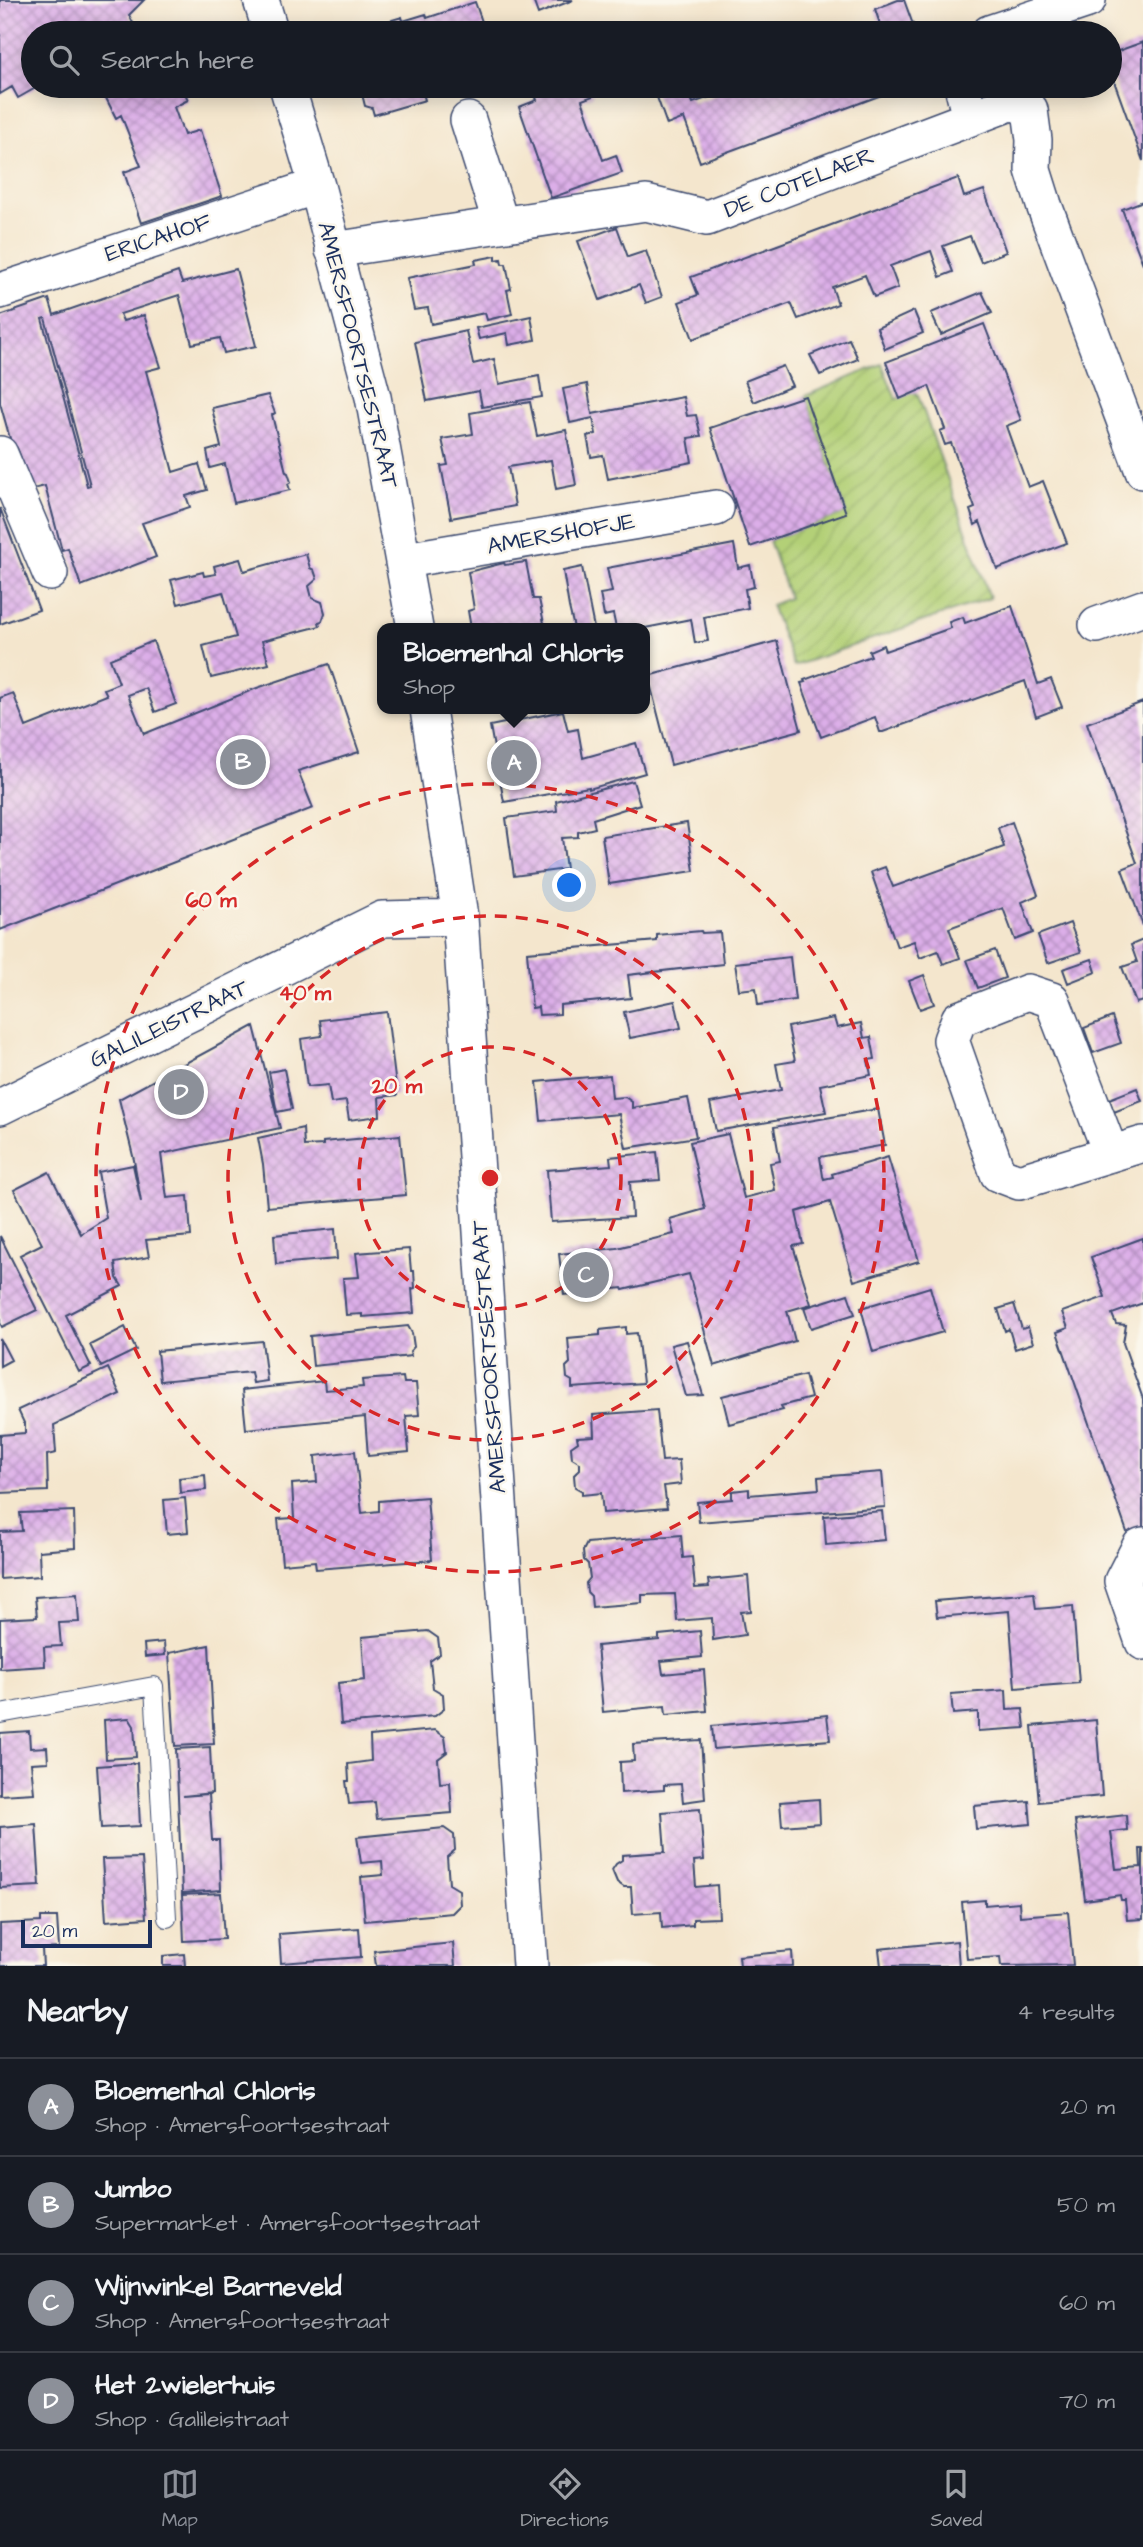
<!DOCTYPE html>
<meta charset="utf-8">
<style>
:root{--surface:#171b24;--page:#242831;--text:#f1f3f6;--muted:#9ea1a6;--line:#363941;--accent:#8c9099}
body{margin:0;font-family:"Architects Daughter",sans-serif;background:var(--page);color:var(--text)}
.scale{position:absolute;left:21px;bottom:18px;width:131px;box-sizing:border-box;padding-left:7px;border:4px solid #1b2f5e;border-top:0;font-size:19px;line-height:24px;white-space:nowrap;color:#1b2f5e;-webkit-text-stroke:5px #fbf7ec;paint-order:stroke}
.you{position:absolute;left:570px;top:886px;width:24px;height:24px;margin:-18px;border:5px solid #fff;border-radius:50%;background:#1a73e8;box-shadow:0 0 0 10px #1a73e833}
.badge{display:grid;place-items:center;width:46px;height:46px;border-radius:50%;background:var(--accent);color:#fff;font-size:23px;font-weight:700}
.pin{position:absolute;translate:-50% -50%;border:4px solid #fff;box-shadow:0 2px 7px #0006}
.popup{position:absolute;left:377px;top:623px;width:273px;height:91px;box-sizing:border-box;display:grid;place-content:center;border-radius:14px;background:var(--surface);filter:drop-shadow(0 2px 5px #0005);font-size:23px;white-space:nowrap;color:var(--muted)}
.popup b{font-size:26px;color:var(--text)}
.popup::after{content:'';position:absolute;left:50%;top:100%;margin-left:-14px;border:14px solid transparent;border-top-color:var(--surface)}
.list{margin:0;padding:0;list-style:none}
h2{display:flex;justify-content:space-between;align-items:center;height:91px;margin:0;padding:0 28px;font-size:30px}
h2 small{font-size:23px;font-weight:400;color:var(--muted)}
.list li{display:grid;grid-template-columns:46px 1fr auto;gap:21px;align-items:center;box-sizing:border-box;height:98px;padding:0 28px;border-top:2px solid var(--line)}
.list b{display:block;font-size:26px;white-space:nowrap}
.list p{margin:0;font-size:23px;white-space:nowrap;color:var(--muted)}
.list em{font-size:23px;font-style:normal;color:var(--muted)}
.icon{flex:none;width:38px;height:38px;fill:none;stroke:currentColor;stroke-width:2;stroke-linecap:round;stroke-linejoin:round}
.map{position:relative;flex:none;width:1143px;height:1966px;overflow:hidden}
.search{position:absolute;background:var(--surface);box-shadow:0 4px 18px #0003;left:21px;right:21px;top:21px;height:77px;display:flex;align-items:center;gap:18px;box-sizing:border-box;padding:0 24px;border-radius:38px;color:var(--muted);font-size:26px}
.sheet{height:483px;background:var(--surface)}
nav{display:flex;justify-content:space-around;align-items:center;box-sizing:border-box;height:98px;border-top:2px solid var(--line);background:var(--surface);font-size:19px;color:var(--muted)}
nav a{display:grid;justify-items:center;gap:4px}
nav .on{color:var(--accent)}
.map>svg:first-child{display:block}
.garden{fill:url(#garden-furrows);stroke:#67806a;stroke-width:2}
.building{fill:url(#building-cross-hatch);fill-rule:evenodd}
.lines{fill:none;stroke-linecap:round;stroke-linejoin:round}
.service-casing{stroke:#3c4a6f;stroke-width:20}
.minor-casing{stroke:#3c4a6f;stroke-width:38}
.service{stroke:#fff;stroke-width:18}
.minor{stroke:#fff;stroke-width:35}
.ring{fill:none;stroke:#d62828;stroke-width:3.5;stroke-dasharray:12 9}
.labels{text-anchor:middle;dominant-baseline:central;stroke-width:5;stroke-linejoin:round;paint-order:stroke}
.street-label{font-size:23px;fill:#1b2f5e;stroke:#fbf7ec}
.centre{fill:#d62828;stroke:#fbf7ec;stroke-width:3.5}
.ring-label{font-size:21px;text-anchor:middle;font-weight:bold;fill:#d62828;stroke:#fbf7ec;stroke-width:5;stroke-linejoin:round;paint-order:stroke}
</style>
<div class="map">
<svg width="1143" height="1966" viewBox="0 0 1143 1966">
<defs>
<pattern id="garden-furrows" width="10" height="10" patternUnits="userSpaceOnUse" patternTransform="scale(1.75)"><rect width="10" height="10" fill="#b3d077"/><path d="M-1 1l2-2M0 10L10 0M9 11l2-2" fill="none" stroke="#99b369"/></pattern>
<pattern id="building-cross-hatch" width="8" height="8" patternUnits="userSpaceOnUse" patternTransform="scale(1.75)"><rect width="8" height="8" fill="#dcaee8"/><path d="M0 0l8 8M0 8l8-8" fill="none" stroke="#b28ebf"/></pattern>
</defs>
<rect width="100%" height="100%" fill="#fbf7ec"/>
<filter id="ink" filterUnits="userSpaceOnUse"><feTurbulence type="fractalNoise" baseFrequency=".0143" numOctaves="2"/><feDisplacementMap in="SourceGraphic" scale="14" xChannelSelector="R" yChannelSelector="G"/><feConvolveMatrix kernelMatrix="1 2 1 2 8 2 1 2 1" color-interpolation-filters="sRGB"/></filter>
<filter id="wash" filterUnits="userSpaceOnUse"><feTurbulence type="fractalNoise" baseFrequency=".00686" numOctaves="4" result="noise"/><feDisplacementMap in="SourceGraphic" scale="28" xChannelSelector="R" yChannelSelector="G"/><feGaussianBlur stdDeviation="1.57" result="paint"/><feColorMatrix in="noise" values="0 0 0 0 0 0 0 0 0 0 0 0 0 0 0 0 0 1.4 0 .05"/><feComposite in="paint" operator="in"/></filter>
<g filter="url(#wash)">
<rect width="100%" height="100%" fill="#f4e6cd"/>
<path class="garden" d="M882,364L896,399L914,392L918,395L990,598L794,666L771,605L789,598L769,540L846,513L805,396Z"/>
<g id="blocks">
<path class="building" d="M0,0H144L129,15L138,33H33V86H39L18,98L12,87L0,94Z
M533,0H573L538,14Z
M898,0H904L916,33H883L875,9Z
M475,2L486,33H349L402,17L403,21L426,14L427,18Z
M1143,42V161L1110,70V54Z
M100,86H182L188,100L174,107L184,135L200,130L222,196L141,223L124,172L141,166L121,115L116,118Z
M366,86H421L425,100L374,115L372,108L365,106L362,94L367,90Z
M532,86H590L593,96L582,100L603,160L616,155L622,173L551,198L519,107L537,100Z
M653,86H686L693,103L741,86H906L700,162L684,118L667,125Z
M958,178L964,197L984,190L1006,252L981,262L970,236L943,246L953,272L940,277L931,251L890,266L898,288L885,293L874,297L865,275L832,287L838,304L798,319L791,303L693,339L679,302L698,295L691,277Z
M1143,201V264L1122,209Z
M617,227L628,257L646,251L662,297L646,303L639,285L600,300L578,241Z
M496,256V260L501,259L502,264H506L511,289L507,290L512,314L487,320L485,313L431,324L428,308L414,310L407,278L476,264L475,260Z
M236,269L256,346L224,353L220,338L192,344L179,295L120,314L123,321L144,315L161,367L146,371L173,472L199,464L207,490L186,496L190,507L142,523L156,557L81,586L68,548L62,550L45,486L33,489L17,448L13,449L0,403V316L49,299L54,315L178,272L182,283ZM45,318L90,485L87,486L77,448L42,319Z
M982,292L992,313L941,335L931,313Z
M914,311L923,333L885,349L877,328Z
M531,316L535,340L509,345L507,333L479,339L476,328Z
M984,324L1021,420L1006,426L1017,457L1028,487L1043,481L1067,543L997,569L980,522L975,525L970,510L975,508L951,443L945,445L940,431L945,429L929,386L900,399L886,362Z
M466,331L473,364L494,359L499,384L539,376L542,397L482,407L479,391L427,401L415,342Z
M849,339L858,359L820,375L810,355Z
M783,366L792,386L754,402L745,381Z
M587,384L592,414L683,397L687,416L696,415L701,436L688,438L692,462L608,479L603,455L591,457L587,436L596,434L593,418L570,423L563,389Z
M268,395L275,413L272,415L286,472L288,473L291,482L288,484L290,490L234,503L225,464L210,468L207,451L221,447L212,408Z
M805,396L846,513L750,547L710,428Z
M530,402L537,436L566,430L576,485L556,489L551,460L508,467L515,506L451,518L441,466L448,465L442,439L473,434L470,413Z
M0,508L39,610L0,624Z
M734,544L738,568L750,565L754,587L745,589L748,608L704,617L708,641L695,643L691,619L645,628H616L613,614L604,616L600,594L612,592L607,568Z
M306,554L310,568L314,570L317,579L309,586L312,598L322,602L325,613L322,621L319,622L320,626L262,641L269,664L211,678L203,646L236,637L223,592L178,604L171,580L203,572L204,576L216,574L214,566L240,559L244,571Z
M526,562L533,599H539L545,628H471L468,611L474,609L468,572L504,563L505,565Z
M582,567L589,603L594,628H574L569,607L563,571Z
M1012,606L1038,684L1051,679L1062,707L1036,717L1025,681L883,732H880L875,717L821,737L801,683L805,682L804,680L871,656L869,651L883,645L885,651L948,629L951,628L949,622L963,617L965,623Z
M153,641L176,704L155,712L146,688L128,695L144,734L257,688L329,664L359,752L298,771L313,808L0,930V698L13,693L26,727L107,695L104,689L119,683L110,659Z
M777,641L801,730L671,765L648,676Z
M1143,702V926L1122,869L1137,863L1087,723Z
M563,711L568,731L578,729L583,758L636,743L645,773L589,789V787L504,802L490,726Z
M633,781L640,804L593,819L595,828L578,832V837L562,838L566,869L514,876L506,818L557,811L556,801Z
M1012,822L1038,895L1022,902L1033,933L1015,940L1003,908L949,928L960,958L943,964L938,951L920,958L914,941L897,947L871,872L885,867L893,887L1004,847L998,828Z
M687,823L694,871L609,884L602,836Z
M1070,923L1081,952L1048,963L1038,935Z
M701,931L702,933L720,932L723,964L628,975L631,998L560,1005V1014L539,1015L538,1007L532,1008L527,952L657,941V935Z
M1143,940V1001L1136,1003L1122,967L1137,962L1131,945Z
M995,950L1005,978L978,988L967,960Z
M790,957L795,1000L758,1005L756,988L739,990L735,963Z
M1092,959L1096,972L1068,983L1063,969Z
M924,975L934,1004L920,1009L909,981Z
M675,1001L681,1028L630,1038L624,1012Z
M387,1012L397,1095L379,1097L380,1116L349,1120L346,1101L331,1103L328,1085L307,1087L301,1039L322,1036L320,1020Z
M1112,1017L1121,1043L1093,1053L1084,1028Z
M834,1018L837,1028L861,1023L864,1038L871,1037L875,1059L868,1060L871,1075L820,1085L826,1112L716,1131L710,1103L781,1090L776,1064L795,1061L788,1027Z
M254,1026L280,1128L161,1154L167,1198L188,1196L191,1236L146,1240L149,1257L115,1263L117,1278L122,1286L66,1315L91,1366L79,1372L20,1255L42,1244L14,1190L49,1172L81,1234L106,1218L98,1172L133,1165L141,1202L134,1160L119,1099Z
M284,1069L292,1109L277,1112L269,1072Z
M610,1075L612,1098L625,1097L632,1102V1108L688,1098L696,1137L626,1148L619,1114L541,1121L537,1082Z
M1137,1088L1142,1101L1114,1112L1109,1099Z
M878,1109L885,1145L820,1157L823,1176L824,1179L833,1177L832,1174L888,1157L919,1261L854,1281L830,1202L796,1212L803,1244L793,1246L811,1304L787,1311L795,1341L714,1366L689,1274L623,1290L622,1288L564,1295L559,1254L617,1248L674,1234L670,1219L705,1209L690,1142L728,1134L744,1198L775,1190L770,1163L780,1161L774,1127Z
M303,1128L304,1146L323,1145V1142L400,1135L406,1195L267,1207L263,1164L258,1138Z
M657,1152L660,1180L630,1182L632,1217L551,1222L547,1170L611,1165L610,1157Z
M335,1229L337,1259L276,1264L274,1235Z
M0,1236L37,1310L2,1327L0,1323Z
M1143,1238V1303L1112,1314L1116,1324L1126,1325L1123,1343L1143,1399V1530L1128,1535L1057,1332L1068,1328L1062,1312L1105,1297L1091,1257Z
M409,1249L411,1271H414L415,1288L412,1289L414,1313L362,1317V1314L346,1315L343,1278L359,1277L356,1253Z
M930,1287L943,1332L873,1352L861,1308Z
M848,1294L855,1314L811,1328L804,1308Z
M1014,1304L1022,1329L1028,1327L1033,1343L1015,1349L1009,1329L1005,1331L998,1309Z
M408,1326L412,1333L414,1347L410,1351L411,1356L313,1366L310,1336Z
M125,1327L136,1350L101,1367L90,1345Z
M626,1327V1334L637,1333L643,1383L572,1388V1381L567,1378L566,1367L570,1363L568,1338L600,1335V1330Z
M0,1339L11,1360L0,1366Z
M262,1341L267,1381L253,1383L251,1372L160,1381L157,1351Z
M687,1341L703,1395L686,1396L671,1345Z
M108,1368L120,1394L54,1425L56,1453L47,1455L48,1491L0,1493V1435L25,1433V1425L18,1410Z
M805,1375L811,1398L781,1406L783,1410L729,1424L722,1396Z
M403,1377L404,1383H416L419,1415L406,1416L409,1452L368,1456L365,1417L246,1429L242,1390L324,1381L325,1390L363,1387L362,1380Z
M657,1410L662,1461L679,1460L681,1484L664,1486L667,1508L603,1513L601,1493L582,1495V1491L575,1487L574,1475L580,1469V1463L572,1458L571,1447L578,1442L577,1437L594,1436L593,1415Z
M355,1451L362,1513L379,1511V1501L427,1497L432,1560L316,1569L315,1561L282,1564L278,1519L294,1518L292,1484L317,1482L315,1456Z
M882,1472L885,1507L699,1522L697,1502L732,1499V1491L749,1489V1495L819,1489L818,1477Z
M205,1475L206,1490L180,1493L179,1478Z
M185,1498L188,1532L167,1534L164,1500Z
M74,1511L75,1548L39,1551L40,1576L0,1579V1532L22,1531L20,1513Z
M882,1511L885,1540L826,1545L824,1516Z
M681,1535L683,1558L692,1557L695,1588L709,1587L708,1580L748,1576L751,1611L741,1612L745,1635L713,1640L712,1618L677,1621L675,1594L642,1595V1603L592,1607L591,1596L587,1592L586,1583L590,1578L588,1564L584,1560L583,1551L587,1543Z
M1034,1593L1036,1609L1073,1606L1079,1683L1015,1688L1009,1611L937,1617L935,1601Z
M77,1594L79,1622L59,1623L61,1646L44,1647L45,1666L0,1669V1619L37,1617L35,1597Z
M428,1631L438,1638L440,1654L430,1661L433,1688L443,1694L444,1709L435,1716L341,1724L338,1683L365,1680L362,1637Z
M700,1631L702,1657L661,1661L663,1674L704,1670L707,1711L666,1715L665,1706L603,1712L597,1646L659,1640V1635Z
M164,1642L165,1655L145,1657L144,1644Z
M209,1645L214,1744L175,1746L169,1653Z
M1006,1690L1007,1710L1023,1709L1025,1728L978,1731V1712L953,1714L951,1694Z
M827,1715L830,1740L714,1749L712,1726Z
M129,1718L134,1726L136,1757L106,1759L104,1720Z
M1096,1720L1102,1796L1039,1802L1032,1726Z
M435,1730L445,1737L447,1752L438,1759L440,1783L450,1782L452,1813L377,1819L375,1802L349,1804L346,1781H349L348,1764L371,1761L370,1736Z
M29,1731L30,1748L47,1747L48,1762L31,1763L34,1793L0,1795V1733Z
M701,1740L705,1799L683,1802L681,1784L664,1785V1790L621,1793L620,1762L634,1761L633,1744Z
M210,1747L212,1793L183,1796L209,1794L212,1840H219L221,1890L182,1893L176,1749Z
M137,1763L140,1826L101,1828L97,1766Z
M819,1799L820,1823L782,1826L780,1802Z
M1029,1801L1031,1824L976,1829L974,1806Z
M700,1809L704,1860L694,1861L696,1887L717,1885L719,1918L693,1919V1925L662,1928L661,1912L633,1914L631,1887H624L617,1882L612,1870L616,1864L622,1860V1855L665,1852L662,1812Z
M1126,1815L1127,1830L1111,1832L1116,1869L1141,1867L1140,1849H1143V1919L1127,1920L1125,1900H1121L1120,1895L1085,1900L1075,1821Z
M36,1824L40,1886L0,1888V1827Z
M444,1828L454,1835L455,1850L447,1857L449,1884L459,1890L460,1905L452,1913L365,1921L361,1877L383,1875L382,1861L361,1863L357,1837Z
M142,1858L146,1918L106,1921L102,1859Z
M221,1893L224,1939L184,1941L182,1895Z
M985,1900V1905L1019,1902L1020,1916L1068,1912L1073,1965L1001,1966L1000,1957L967,1959L962,1902Z
M41,1917H57L59,1948L42,1949L43,1966H0V1924L41,1922Z
M359,1928L361,1957L281,1963L279,1934Z
M957,1941L959,1966H881L879,1949Z
M453,1943L455,1966H376L374,1951Z
M792,1951L793,1966H740L739,1956Z
M184,1954L185,1966H163V1956Z"/>
</g>
</g>
<g filter="url(#ink)">
<use href="#blocks" fill-opacity="0" stroke="#3c4a6f" stroke-width="2"/>
<g class="lines">
<g class="service-casing">
<path id="service" d="M0,1714L154,1686L167,1918"/>
</g>
<g class="minor-casing">
<path id="minor" d="M261,0L271,33
M989,33L1088,0
M287,86L317,186L373,397L415,628
M962,86L970,118
M468,120L501,224
M333,250L646,203L707,218L1013,102L1030,110L1034,140L1033,170L1044,205L1143,471
M0,291L317,186
M0,454L50,573
M405,560L716,508
M1097,625L1143,608
M428,709L460,917L530,1966
M0,1107L382,919L460,917
M1111,1154L1052,1000L1028,992L959,1019L951,1040L998,1174L1019,1182L1143,1144
M1143,1545L1140,1546L1122,1581L1143,1642"/>
</g>
<use href="#service" class="service"/>
<use href="#minor" class="minor"/>
</g>
</g>
<g class="ring">
<circle cx="490" cy="1178" r="131"/>
<circle cx="490" cy="1178" r="262"/>
<circle cx="490" cy="1178" r="394"/>
</g>
<g class="labels">
<g class="street-label">
<text transform="translate(799 183) rotate(-21)">DE COTELAER</text>
<text transform="translate(158 238) rotate(-18)">ERICAHOF</text>
<text transform="translate(358 355) rotate(76)">AMERSFOORTSESTRAAT</text>
<text transform="translate(561 534) rotate(-10)">AMERSHOFJE</text>
<text transform="translate(169 1024) rotate(-26)">GALILEISTRAAT</text>
<text transform="translate(489 1357) rotate(-94)">AMERSFOORTSESTRAAT</text>
</g>
</g>
<circle cx="490" cy="1178" r="10" class="centre"/>
<g class="ring-label">
<text x="211" y="907">60 m</text>
<text x="305" y="1000">40 m</text>
<text x="397" y="1093">20 m</text>
</g>
</svg>
<div class="scale">20 m</div>
<div class="you"></div>
<div class="pin badge" style="left:514px;top:763px">A</div>
<div class="popup"><b>Bloemenhal Chloris</b>Shop</div>
<div class="pin badge" style="left:243px;top:762px">B</div>
<div class="pin badge" style="left:586px;top:1275px">C</div>
<div class="pin badge" style="left:181px;top:1092px">D</div>
<div class="search"><svg class="icon" aria-label="search" viewBox="0 0 24 24"><circle cx="10" cy="10" r="6"/><path d="M15 15l6 6"/></svg>Search here</div>
</div>
<section class="sheet">
<h2>Nearby<small>4 results</small></h2>
<ul class="list">
<li><span class="badge">A</span><div><b>Bloemenhal Chloris</b><p>Shop · Amersfoortsestraat</p></div><em>20 m</em></li>
<li><span class="badge">B</span><div><b>Jumbo</b><p>Supermarket · Amersfoortsestraat</p></div><em>50 m</em></li>
<li><span class="badge">C</span><div><b>Wijnwinkel Barneveld</b><p>Shop · Amersfoortsestraat</p></div><em>60 m</em></li>
<li><span class="badge">D</span><div><b>Het 2wielerhuis</b><p>Shop · Galileistraat</p></div><em>70 m</em></li>
</ul>
</section>
<nav>
<a class="on"><svg class="icon" aria-label="map" viewBox="0 0 24 24"><path d="M3 6l6-2 6 2 6-2v14l-6 2-6-2-6 2zM9 4v14M15 6v14"/></svg>Map</a>
<a><svg class="icon" aria-label="directions" viewBox="0 0 24 24"><path d="M12 3l9 9-9 9-9-9zM9 14v-3h6M13 9l2 2-2 2"/></svg>Directions</a>
<a><svg class="icon" aria-label="saved" viewBox="0 0 24 24"><path d="M7 4h10v16l-5-4-5 4z"/></svg>Saved</a>
</nav>
